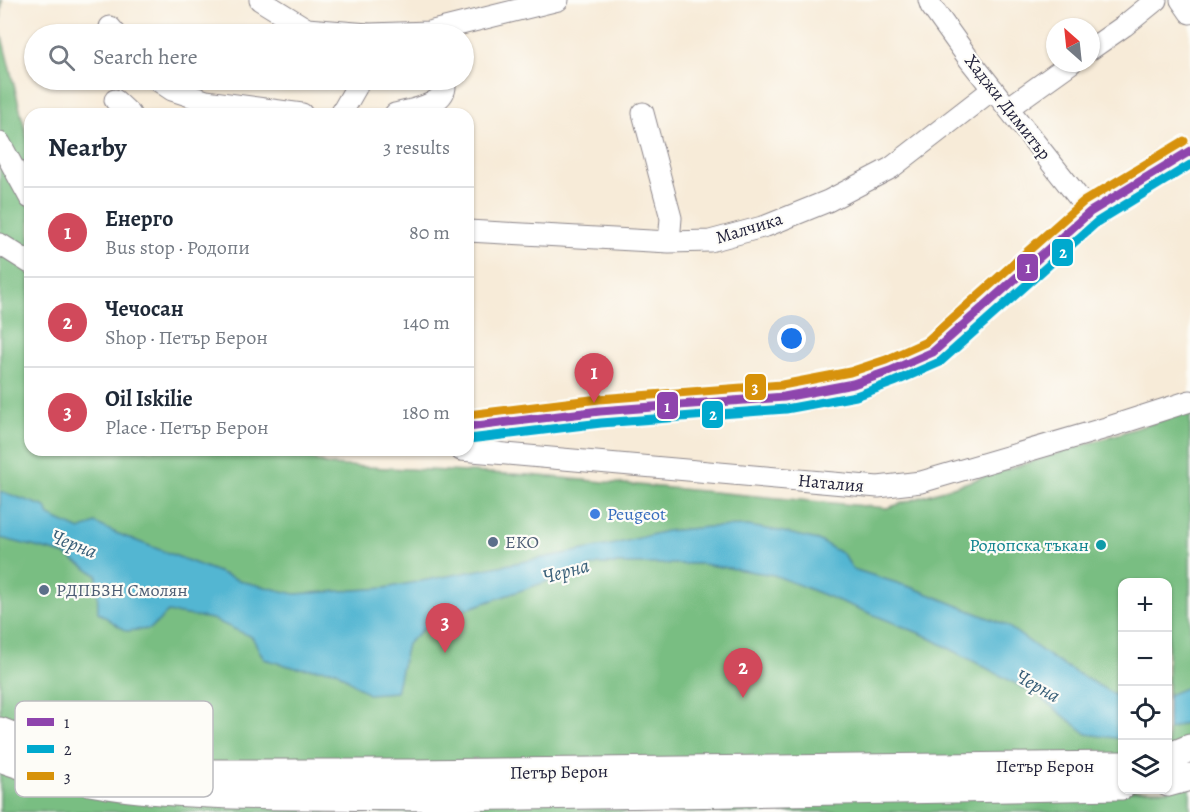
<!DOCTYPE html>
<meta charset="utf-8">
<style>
:root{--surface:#fff;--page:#f2f2f3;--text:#1f2937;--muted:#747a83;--line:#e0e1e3;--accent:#d1495b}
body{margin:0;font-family:Alegreya,serif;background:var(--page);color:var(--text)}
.controls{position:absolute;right:18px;bottom:18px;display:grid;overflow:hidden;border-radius:12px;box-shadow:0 2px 4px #0004}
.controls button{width:54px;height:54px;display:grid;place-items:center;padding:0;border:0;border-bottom:2px solid var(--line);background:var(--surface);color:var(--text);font:30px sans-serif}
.compass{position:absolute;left:1046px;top:18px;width:54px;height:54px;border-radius:50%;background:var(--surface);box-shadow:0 2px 4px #0004;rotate:333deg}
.you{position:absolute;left:792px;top:339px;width:21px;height:21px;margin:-15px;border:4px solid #fff;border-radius:50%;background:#1a73e8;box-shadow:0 0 0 9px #1a73e833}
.badge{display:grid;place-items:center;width:39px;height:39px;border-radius:50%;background:var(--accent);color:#fff;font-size:20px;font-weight:700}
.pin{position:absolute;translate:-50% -50px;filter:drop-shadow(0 2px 3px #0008)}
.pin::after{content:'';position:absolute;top:32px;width:21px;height:18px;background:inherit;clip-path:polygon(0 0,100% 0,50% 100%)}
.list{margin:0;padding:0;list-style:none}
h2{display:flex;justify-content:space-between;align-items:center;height:78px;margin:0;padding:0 24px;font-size:26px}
h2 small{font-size:20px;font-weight:400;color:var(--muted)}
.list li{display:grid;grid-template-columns:39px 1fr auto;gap:18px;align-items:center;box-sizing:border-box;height:90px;padding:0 24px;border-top:2px solid var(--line)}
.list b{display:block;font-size:22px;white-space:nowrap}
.list p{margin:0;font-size:20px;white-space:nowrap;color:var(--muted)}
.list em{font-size:20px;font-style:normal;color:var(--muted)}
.icon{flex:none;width:33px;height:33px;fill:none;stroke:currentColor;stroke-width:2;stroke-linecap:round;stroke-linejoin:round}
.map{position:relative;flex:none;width:1190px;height:812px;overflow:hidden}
.search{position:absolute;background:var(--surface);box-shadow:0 2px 4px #0004;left:24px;top:24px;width:450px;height:66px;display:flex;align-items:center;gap:15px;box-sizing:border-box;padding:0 21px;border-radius:33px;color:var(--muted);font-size:22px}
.panel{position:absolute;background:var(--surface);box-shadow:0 2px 4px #0004;left:24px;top:108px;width:450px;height:348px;border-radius:18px}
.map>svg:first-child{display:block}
.forest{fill:#79be82;stroke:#4e705e;stroke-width:1.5;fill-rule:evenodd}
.water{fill:#53b6d2;stroke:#3a6c86;stroke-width:1.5}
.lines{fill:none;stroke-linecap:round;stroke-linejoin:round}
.minor-casing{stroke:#8c868a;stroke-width:23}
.major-casing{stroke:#8c868a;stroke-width:29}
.minor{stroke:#fff;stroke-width:21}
.major{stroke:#fff;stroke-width:27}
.bus-1-casing{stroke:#fdfcf7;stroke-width:14}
.bus-2-casing{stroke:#fdfcf7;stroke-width:14}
.bus-3-casing{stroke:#fdfcf7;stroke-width:14}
.bus-1{stroke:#8e44ad;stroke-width:9}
.bus-2{stroke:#00a9ce;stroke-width:9}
.bus-3{stroke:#d79209;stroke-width:9}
.shop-dot{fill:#3f7fe0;stroke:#fdfcf7;stroke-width:2}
.service-dot{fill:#5c6f8a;stroke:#fdfcf7;stroke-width:2}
.culture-dot{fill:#0f9aa8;stroke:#fdfcf7;stroke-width:2}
.labels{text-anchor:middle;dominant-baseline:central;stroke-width:4.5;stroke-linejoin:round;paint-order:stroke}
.street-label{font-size:18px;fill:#22223b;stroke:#fdfcf7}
.shop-label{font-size:18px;fill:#366cbe;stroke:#fdfcf7;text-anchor:start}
.service-label{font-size:18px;fill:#4e5e75;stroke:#fdfcf7;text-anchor:start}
.culture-label{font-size:18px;fill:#0d838f;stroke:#fdfcf7;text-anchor:end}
.water-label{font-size:20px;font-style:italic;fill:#365d77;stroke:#fdfcf7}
.key{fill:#fdfcf7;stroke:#bbbbbf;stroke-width:1.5}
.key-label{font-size:16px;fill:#22223b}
.line-badge{stroke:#fdfcf7;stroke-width:2}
.badge-label{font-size:16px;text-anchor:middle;font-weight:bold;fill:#fff}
</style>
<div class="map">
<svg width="1190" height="812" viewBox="0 0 1190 812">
<rect width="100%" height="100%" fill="#fdfcf7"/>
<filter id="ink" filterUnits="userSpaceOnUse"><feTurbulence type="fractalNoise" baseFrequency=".0167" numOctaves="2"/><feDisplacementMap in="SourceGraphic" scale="12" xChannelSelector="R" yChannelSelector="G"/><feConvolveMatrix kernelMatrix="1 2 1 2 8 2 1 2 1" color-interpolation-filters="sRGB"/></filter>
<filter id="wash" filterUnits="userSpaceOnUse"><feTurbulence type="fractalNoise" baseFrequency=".008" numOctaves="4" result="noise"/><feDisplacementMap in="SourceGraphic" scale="24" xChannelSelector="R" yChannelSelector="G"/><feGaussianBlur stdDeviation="1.35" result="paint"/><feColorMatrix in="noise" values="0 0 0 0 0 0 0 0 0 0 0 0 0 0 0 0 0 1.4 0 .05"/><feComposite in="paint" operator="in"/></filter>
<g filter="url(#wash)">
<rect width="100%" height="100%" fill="#f7ebd8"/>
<path class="forest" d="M0,0H2L0,29L30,149V450H291L328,465L529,475L887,508L1190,411V812H0ZM1122,582H1168V790H1122Z"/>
<path class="water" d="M0,491L46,507L49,516L80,530L95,523L116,533L244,582L295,594L385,588L615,544L666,531L708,527L748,526L779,531L818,540L843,554L853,569L916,589L1006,625L1056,661L1122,699V739L1087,734L1037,695L924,635L774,575L702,564H598L432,621L407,644L396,692L368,694L335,670L296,668L264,659L252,637L212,619L168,612L150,629L126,631L98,612L97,575L64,554L0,538Z
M1190,686V721L1168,730V695Z"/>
</g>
<g filter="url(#ink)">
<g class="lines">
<g class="minor-casing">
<path id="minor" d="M260,0L307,29L368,34
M929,0L931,6L969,59L1090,212
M1181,0L1190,13
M110,27L116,34
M370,34L429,32L558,0
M1091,49L1124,26L1156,0
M157,80L172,90L206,101L302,114
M115,100L130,114
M1008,108L1071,63
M643,113L671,218L669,242
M341,114L357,86L358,80
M395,114C411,110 452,104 444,80
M0,143L30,198
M468,231L669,242L710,241L766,226L828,201L891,168L993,89
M0,244L30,263
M468,427L600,411L784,397L853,384L890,371L933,352L972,318L1090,212L1190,151
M461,450L878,487L921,482L1106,428L1190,401"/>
</g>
<g class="major-casing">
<path id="major" d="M0,731L44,748L69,755L124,765L213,773H412L1122,765
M1168,757L1190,748
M0,758C99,794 198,795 302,796C375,797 449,797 522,796C722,793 923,791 1122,786
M1168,783L1190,777"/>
</g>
<use href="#minor" class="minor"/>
<use href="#major" class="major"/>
<g class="bus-1-casing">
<path id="bus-1" d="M468,427L600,411L784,397L853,384L890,371L933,352L1090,212L1190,151"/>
</g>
<g class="bus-2-casing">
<path id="bus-2" d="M469,439L601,423L786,409L856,396L894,382L940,362L1097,222L1190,165"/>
</g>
<g class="bus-3-casing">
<path id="bus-3" d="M468,415L599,399L782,385L850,372L886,360L926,342L1083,202L1184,141"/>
</g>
<use href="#bus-1" class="bus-1"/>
<use href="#bus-2" class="bus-2"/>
<use href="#bus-3" class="bus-3"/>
</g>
</g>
<circle class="shop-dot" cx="595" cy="514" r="6"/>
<g class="service-dot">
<circle cx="493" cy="542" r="6"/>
<circle cx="44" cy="590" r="6"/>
</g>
<circle class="culture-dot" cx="1101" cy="545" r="6"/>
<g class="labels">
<g class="street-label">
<text transform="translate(1008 107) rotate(52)">Хаджи Димитър</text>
<text transform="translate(749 228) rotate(-17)">Малчика</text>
<text transform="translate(831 483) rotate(5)">Наталия</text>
<text x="1045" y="766">Петър Берон</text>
<text transform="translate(559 772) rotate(-1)">Петър Берон</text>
</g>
<g class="shop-label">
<text x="607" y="514">Peugeot</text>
</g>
<g class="service-label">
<text x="505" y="542">EKO</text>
<text x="56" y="590">РДПБЗН Смолян</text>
</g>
<g class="culture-label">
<text x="1089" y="545">Родопска тъкан</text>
</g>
<g class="water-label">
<text transform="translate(74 544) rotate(21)">Черна</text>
<text transform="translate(566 571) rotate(-15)">Черна</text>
<text transform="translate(1038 686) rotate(29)">Черна</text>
</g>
</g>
<rect x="15" y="701" width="198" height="96" rx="9" class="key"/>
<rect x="27" y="718" width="27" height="8" fill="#8e44ad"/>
<rect x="27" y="745" width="27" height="8" fill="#00a9ce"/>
<rect x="27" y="772" width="27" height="8" fill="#d79209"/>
<g class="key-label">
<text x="64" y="728">1</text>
<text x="64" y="755">2</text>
<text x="64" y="782">3</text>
</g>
<g class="line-badge">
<rect x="1051" y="238" width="23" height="29" rx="6" fill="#00a9ce"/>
<rect x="1016" y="253" width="23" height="29" rx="6" fill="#8e44ad"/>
<rect x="744" y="373" width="23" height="28" rx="6" fill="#d79209"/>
<rect x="656" y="391" width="23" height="29" rx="6" fill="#8e44ad"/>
<rect x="701" y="400" width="23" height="29" rx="6" fill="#00a9ce"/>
</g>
<g class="badge-label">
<text x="1063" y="258">2</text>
<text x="1028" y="273">1</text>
<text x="755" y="393">3</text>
<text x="667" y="412">1</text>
<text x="713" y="420">2</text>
</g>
</svg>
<div class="controls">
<button>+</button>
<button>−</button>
<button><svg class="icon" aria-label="locate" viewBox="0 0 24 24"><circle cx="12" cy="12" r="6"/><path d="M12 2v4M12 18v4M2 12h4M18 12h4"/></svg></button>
<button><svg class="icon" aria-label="layers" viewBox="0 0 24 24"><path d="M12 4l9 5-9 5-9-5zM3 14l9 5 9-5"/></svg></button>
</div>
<svg class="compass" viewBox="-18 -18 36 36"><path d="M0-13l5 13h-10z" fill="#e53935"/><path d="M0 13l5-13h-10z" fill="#747a83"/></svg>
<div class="you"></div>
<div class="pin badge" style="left:594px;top:403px">1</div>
<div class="pin badge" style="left:743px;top:698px">2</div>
<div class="pin badge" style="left:445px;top:653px">3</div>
<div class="search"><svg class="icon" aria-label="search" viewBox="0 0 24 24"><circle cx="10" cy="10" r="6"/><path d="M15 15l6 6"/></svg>Search here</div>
<section class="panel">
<h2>Nearby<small>3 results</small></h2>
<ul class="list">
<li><span class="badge">1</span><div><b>Енерго</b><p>Bus stop · Родопи</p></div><em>80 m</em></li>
<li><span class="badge">2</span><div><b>Чечосан</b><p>Shop · Петър Берон</p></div><em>140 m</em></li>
<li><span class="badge">3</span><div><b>Oil Iskilie</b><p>Place · Петър Берон</p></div><em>180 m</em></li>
</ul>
</section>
</div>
